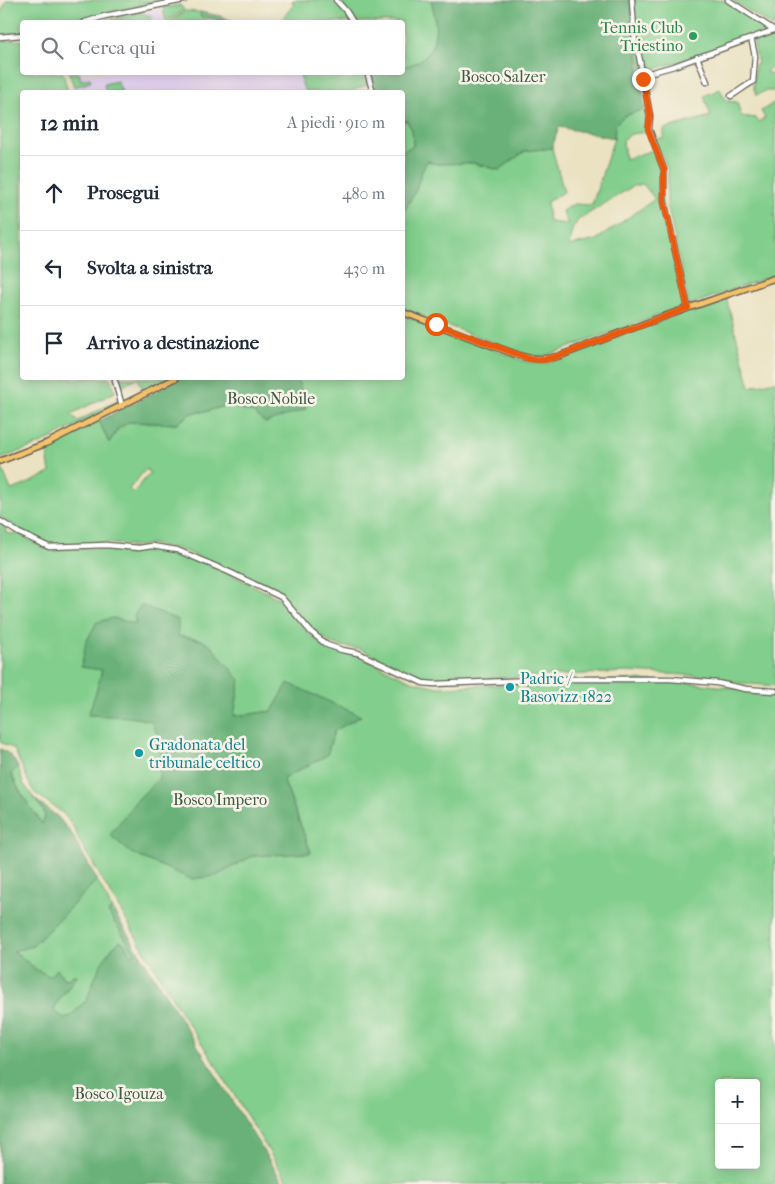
<!DOCTYPE html>
<html lang="it">
<meta charset="utf-8">
<style>
:root{--surface:#fff;--page:#f6f6f7;--text:#1f2937;--muted:#747a83;--line:#e0e1e3}
body{margin:0;font-family:"IM FELL French Canon",serif;background:var(--page);color:var(--text)}
.controls{position:absolute;right:15px;bottom:15px;display:grid;overflow:hidden;border-radius:5px;box-shadow:0 2px 12px #0003}
.controls button{width:45px;height:45px;display:grid;place-items:center;padding:0;border:0;border-bottom:1px solid var(--line);background:var(--surface);color:var(--text);font:25px sans-serif}
.stop{position:absolute;width:15px;height:15px;margin:-11px;border:4px solid #ea580c;border-radius:50%;background:#fff}
.stop.end{background:#ea580c;border-color:#fff;box-shadow:0 1px 5px #0008}
.list{margin:0;padding:0;list-style:none}
h2{display:flex;justify-content:space-between;align-items:center;height:65px;margin:0;padding:0 20px;font-size:21px}
h2 small{font-size:16px;font-weight:400;color:var(--muted)}
.list li{display:grid;grid-template-columns:32px 1fr auto;gap:15px;align-items:center;box-sizing:border-box;height:75px;padding:0 20px;border-top:1px solid var(--line)}
.list b{display:block;font-size:19px;white-space:nowrap}
.list em{font-size:16px;font-style:normal;color:var(--muted)}
.icon{flex:none;width:28px;height:28px;fill:none;stroke:currentColor;stroke-width:2;stroke-linecap:round;stroke-linejoin:round}
.map{position:relative;flex:none;width:775px;height:1184px;overflow:hidden}
.search{position:absolute;background:var(--surface);box-shadow:0 2px 12px #0003;left:20px;top:20px;width:385px;height:55px;display:flex;align-items:center;gap:12px;box-sizing:border-box;padding:0 18px;border-radius:5px;color:var(--muted);font-size:19px}
.panel{position:absolute;background:var(--surface);box-shadow:0 2px 12px #0003;left:20px;top:90px;width:385px;height:290px;border-radius:5px}
.map>svg:first-child{display:block}
.built{fill:#e5d3f1}
.green{fill:#82ce8c;stroke:#4f7554;fill-rule:evenodd}
.forest{fill:#69b178;stroke:#42664a}
.lines{fill:none;stroke-linecap:round;stroke-linejoin:round}
.minor-casing{stroke:#646156;stroke-width:7}
.major-casing{stroke:#646156;stroke-width:8}
.minor{stroke:#fff;stroke-width:4.5}
.major{stroke:#f5c16b;stroke-width:5}
.route{stroke:#ea580c;stroke-width:6}
.leisure-dot{fill:#2e9e5b;stroke:#f7f3e8;stroke-width:2}
.culture-dot{fill:#0f9aa8;stroke:#f7f3e8;stroke-width:2}
.labels{text-anchor:middle;dominant-baseline:central;stroke-width:5;stroke-linejoin:round;paint-order:stroke}
.leisure-label{font-size:16px;fill:#27864d;stroke:#f7f3e8;text-anchor:end}
.park-label{font-size:16px;fill:#405a43;stroke:#f7f3e8}
.culture-label{font-size:16px;fill:#0d838f;stroke:#f7f3e8;text-anchor:start}
</style>
<div class="map">
<svg width="775" height="1184" viewBox="0 0 775 1184">
<rect width="100%" height="100%" fill="#f7f3e8"/>
<filter id="ink" filterUnits="userSpaceOnUse"><feTurbulence type="fractalNoise" baseFrequency=".02" numOctaves="2"/><feDisplacementMap in="SourceGraphic" scale="10" xChannelSelector="R" yChannelSelector="G"/><feConvolveMatrix kernelMatrix="1 2 1 2 8 2 1 2 1" color-interpolation-filters="sRGB"/></filter>
<filter id="wash" filterUnits="userSpaceOnUse"><feTurbulence type="fractalNoise" baseFrequency=".0096" numOctaves="4" result="noise"/><feDisplacementMap in="SourceGraphic" scale="20" xChannelSelector="R" yChannelSelector="G"/><feGaussianBlur stdDeviation="1.12" result="paint"/><feColorMatrix in="noise" values="0 0 0 0 0 0 0 0 0 0 0 0 0 0 0 0 0 1.4 0 .05"/><feComposite in="paint" operator="in"/></filter>
<g filter="url(#wash)">
<rect width="100%" height="100%" fill="#ebe2c2"/>
<path class="built" d="M162,8H163L166,22H151L153,19L147,14L140,13L159,9L164,17Z
M300,72L306,92H75L74,87L91,82L81,80L79,73Z"/>
<path class="green" d="M7,0H168L130,7L82,19V17L72,19L73,22H22V33L0,35V15Z
M293,0H331L346,15L350,22H280L294,4L292,2Z
M340,0H431C440,31 438,60 403,67L402,22H355Z
M633,0H723L768,29L764,32C723,45 684,62 643,72L636,45Z
M732,0H775V28Z
M180,5L184,10L166,22L163,8Z
M185,11L201,12L200,16L219,18L226,22L209,19L197,22H170Z
M140,13L152,16L151,22H98Z
M773,32L775,33V67H771L766,72L775,76V91H765L756,95L753,85L754,82L755,65L758,64L753,39Z
M22,40V72L63,73L68,92H22V378H110L115,392L71,414L78,421L117,401L116,398L119,401L118,404L42,443L0,459V41Z
M69,73H79L81,80L90,78L91,82L74,87Z
M300,73H364L368,84L351,92H306L303,87Z
M117,81L122,92H106L104,84Z
M720,89L726,101L737,102L741,116L756,118L759,122L765,118L761,111L775,102V275L689,305L667,203C666,193 668,183 668,174C667,163 659,150 654,139L664,138V129L711,116L704,96Z
M645,109L647,132L631,134L623,140L625,159L653,150L661,170L660,189L665,216L685,306L545,356H530L403,309L402,208H406L416,190L421,173L427,161L437,164L473,163L499,170L525,151L552,148L564,192L547,202L549,222L568,224L562,211L574,204L592,205L614,138L615,125L624,116ZM643,184L655,199L596,240L569,246L572,230L578,220L633,186Z
M406,120L412,130L413,146L403,151V122Z
M726,297L750,387L775,381V686L739,683L705,676L627,672L437,681L417,678L361,649L341,646L329,642L307,624L280,592L180,549L151,544L140,546L104,543L48,545L45,542L20,531L0,517V463L11,490C25,486 36,479 50,473L46,447L99,421L109,443L118,429L129,422L177,424L191,413L208,411L227,405L254,413L299,382L297,378H402L403,315L527,362L544,364ZM146,469L150,473L133,493L129,489Z
M116,378H171L144,391L137,378L123,385L117,381Z
M0,522L4,524L6,532L10,534L17,533L44,548L158,549L177,552L224,571L280,599L310,635L327,647L338,651L357,655L411,681L438,687L631,680L693,683L775,693V1184H289L212,1059L180,1011L80,842L74,828L64,814L35,793L31,787L14,749L0,742ZM113,618L177,636L201,640L234,716L273,711L360,716L334,731L327,755L283,779L311,852L252,856L216,876L135,802L159,779L162,744L151,721L131,717L97,689L102,670L81,666ZM719,1083H756V1165H719Z
M18,767L23,783L45,813V819L42,824L19,790L11,773Z
M97,880L112,909L108,912L135,953L131,955L124,943L95,978L86,1003L84,1002L73,1014L65,1019L54,1011L56,1004L77,976L73,975L68,979L62,978L61,973L49,976L37,970L13,950L33,946Z"/>
<path class="forest" d="M431,0H630L645,109L624,116L615,125L614,138L559,127L552,148L525,151L499,170L473,163L437,164L427,161L421,173L416,190L406,208H403V151L413,146L412,130L407,120L403,122L402,92H376L371,73L402,72L403,67C438,59 440,31 431,0Z
M201,12L220,16L236,22C222,23 216,16 201,17L200,16Z
M181,378H297L306,409L265,423L254,413L227,405L208,411L191,413L177,424L129,422L118,429L109,443L99,421Z
M141,605L178,620V636L201,640L211,646L240,680L234,716L272,711L288,683L361,716L334,731L327,755L283,779L311,853L252,856L216,876L191,879L131,853L110,835L135,802L159,779L162,744L151,721L131,717L88,715L97,689L102,670L81,667L86,642L97,622L113,618L136,624L134,616Z
M0,749C9,752 14,759 18,767L11,774L19,790L42,824C49,813 40,805 32,797L58,817L71,833L97,880L33,946L13,951L37,970L49,976L57,969L63,978L68,979L73,975H77L56,1004L54,1011L65,1019L73,1014L84,1002H86C94,981 101,955 120,941L124,943L131,955L135,953L108,912L112,909L284,1184H0Z"/>
</g>
<g filter="url(#ink)">
<g class="lines">
<g class="minor-casing">
<path id="minor" d="M336,0L346,11L353,22
M632,0L635,44L639,56L650,116L649,129L664,170V201L688,308
M728,0L774,30
M85,22L105,16L184,0
M0,37L22,35
M697,57L707,82
M367,72L373,92
M642,75L674,66L774,30
M731,96C738,92 748,84 753,82L755,56L751,38
M115,381L122,406
M0,521L19,533L49,547L106,545L139,548L152,546L177,550L229,572L281,597L311,632L327,645L342,650L358,653L423,683L434,684L559,679H671L717,683L746,689L775,691"/>
</g>
<g class="major-casing">
<path id="major" d="M402,312L520,356C534,360 545,360 559,356L654,320L775,278
M0,461L47,443L176,378"/>
</g>
<use href="#minor" class="minor"/>
<use href="#major" class="major"/>
</g>
</g>
<g class="lines" filter="url(#ink)">
<path class="route" d="M436,324L530,359L543,360L559,356L688,308L664,202V170L648,129L650,116L643,79"/>
</g>
<circle class="leisure-dot" cx="693" cy="36" r="5"/>
<g class="culture-dot">
<circle cx="510" cy="687" r="5"/>
<circle cx="139" cy="753" r="5"/>
</g>
<g class="labels">
<g class="leisure-label">
<text x="683" y="27">Tennis Club<tspan x="683" dy="18">Triestino</tspan></text>
</g>
<g class="park-label">
<text x="503" y="76">Bosco Salzer</text>
<text x="271" y="398">Bosco Nobile</text>
<text x="220" y="799">Bosco Impero</text>
<text x="119" y="1093">Bosco Igouza</text>
</g>
<g class="culture-label">
<text x="520" y="678">Padric /<tspan x="520" dy="18">Basovizz 1822</tspan></text>
<text x="149" y="744">Gradonata del<tspan x="149" dy="18">tribunale celtico</tspan></text>
</g>
</g>
</svg>
<div class="controls">
<button>+</button>
<button>−</button>
</div>
<div class="stop" style="left:436px;top:324px"></div>
<div class="stop end" style="left:643px;top:79px"></div>
<div class="search"><svg class="icon" aria-label="search" viewBox="0 0 24 24"><circle cx="10" cy="10" r="6"/><path d="M15 15l6 6"/></svg>Cerca qui</div>
<section class="panel">
<h2>12 min<small>A piedi · 910 m</small></h2>
<ul class="list">
<li><svg class="icon" aria-label="ahead" viewBox="0 0 24 24"><path d="M12 20V5M6 11l6-6 6 6"/></svg><div><b>Prosegui</b></div><em>480 m</em></li>
<li><svg class="icon" aria-label="left" viewBox="0 0 24 24"><path d="M17 20v-9H6M10 6l-5 5 5 5"/></svg><div><b>Svolta a sinistra</b></div><em>430 m</em></li>
<li><svg class="icon" aria-label="arrive" viewBox="0 0 24 24"><path d="M6 21V4h12l-3 4 3 4H6"/></svg><div><b>Arrivo a destinazione</b></div></li>
</ul>
</section>
</div>
